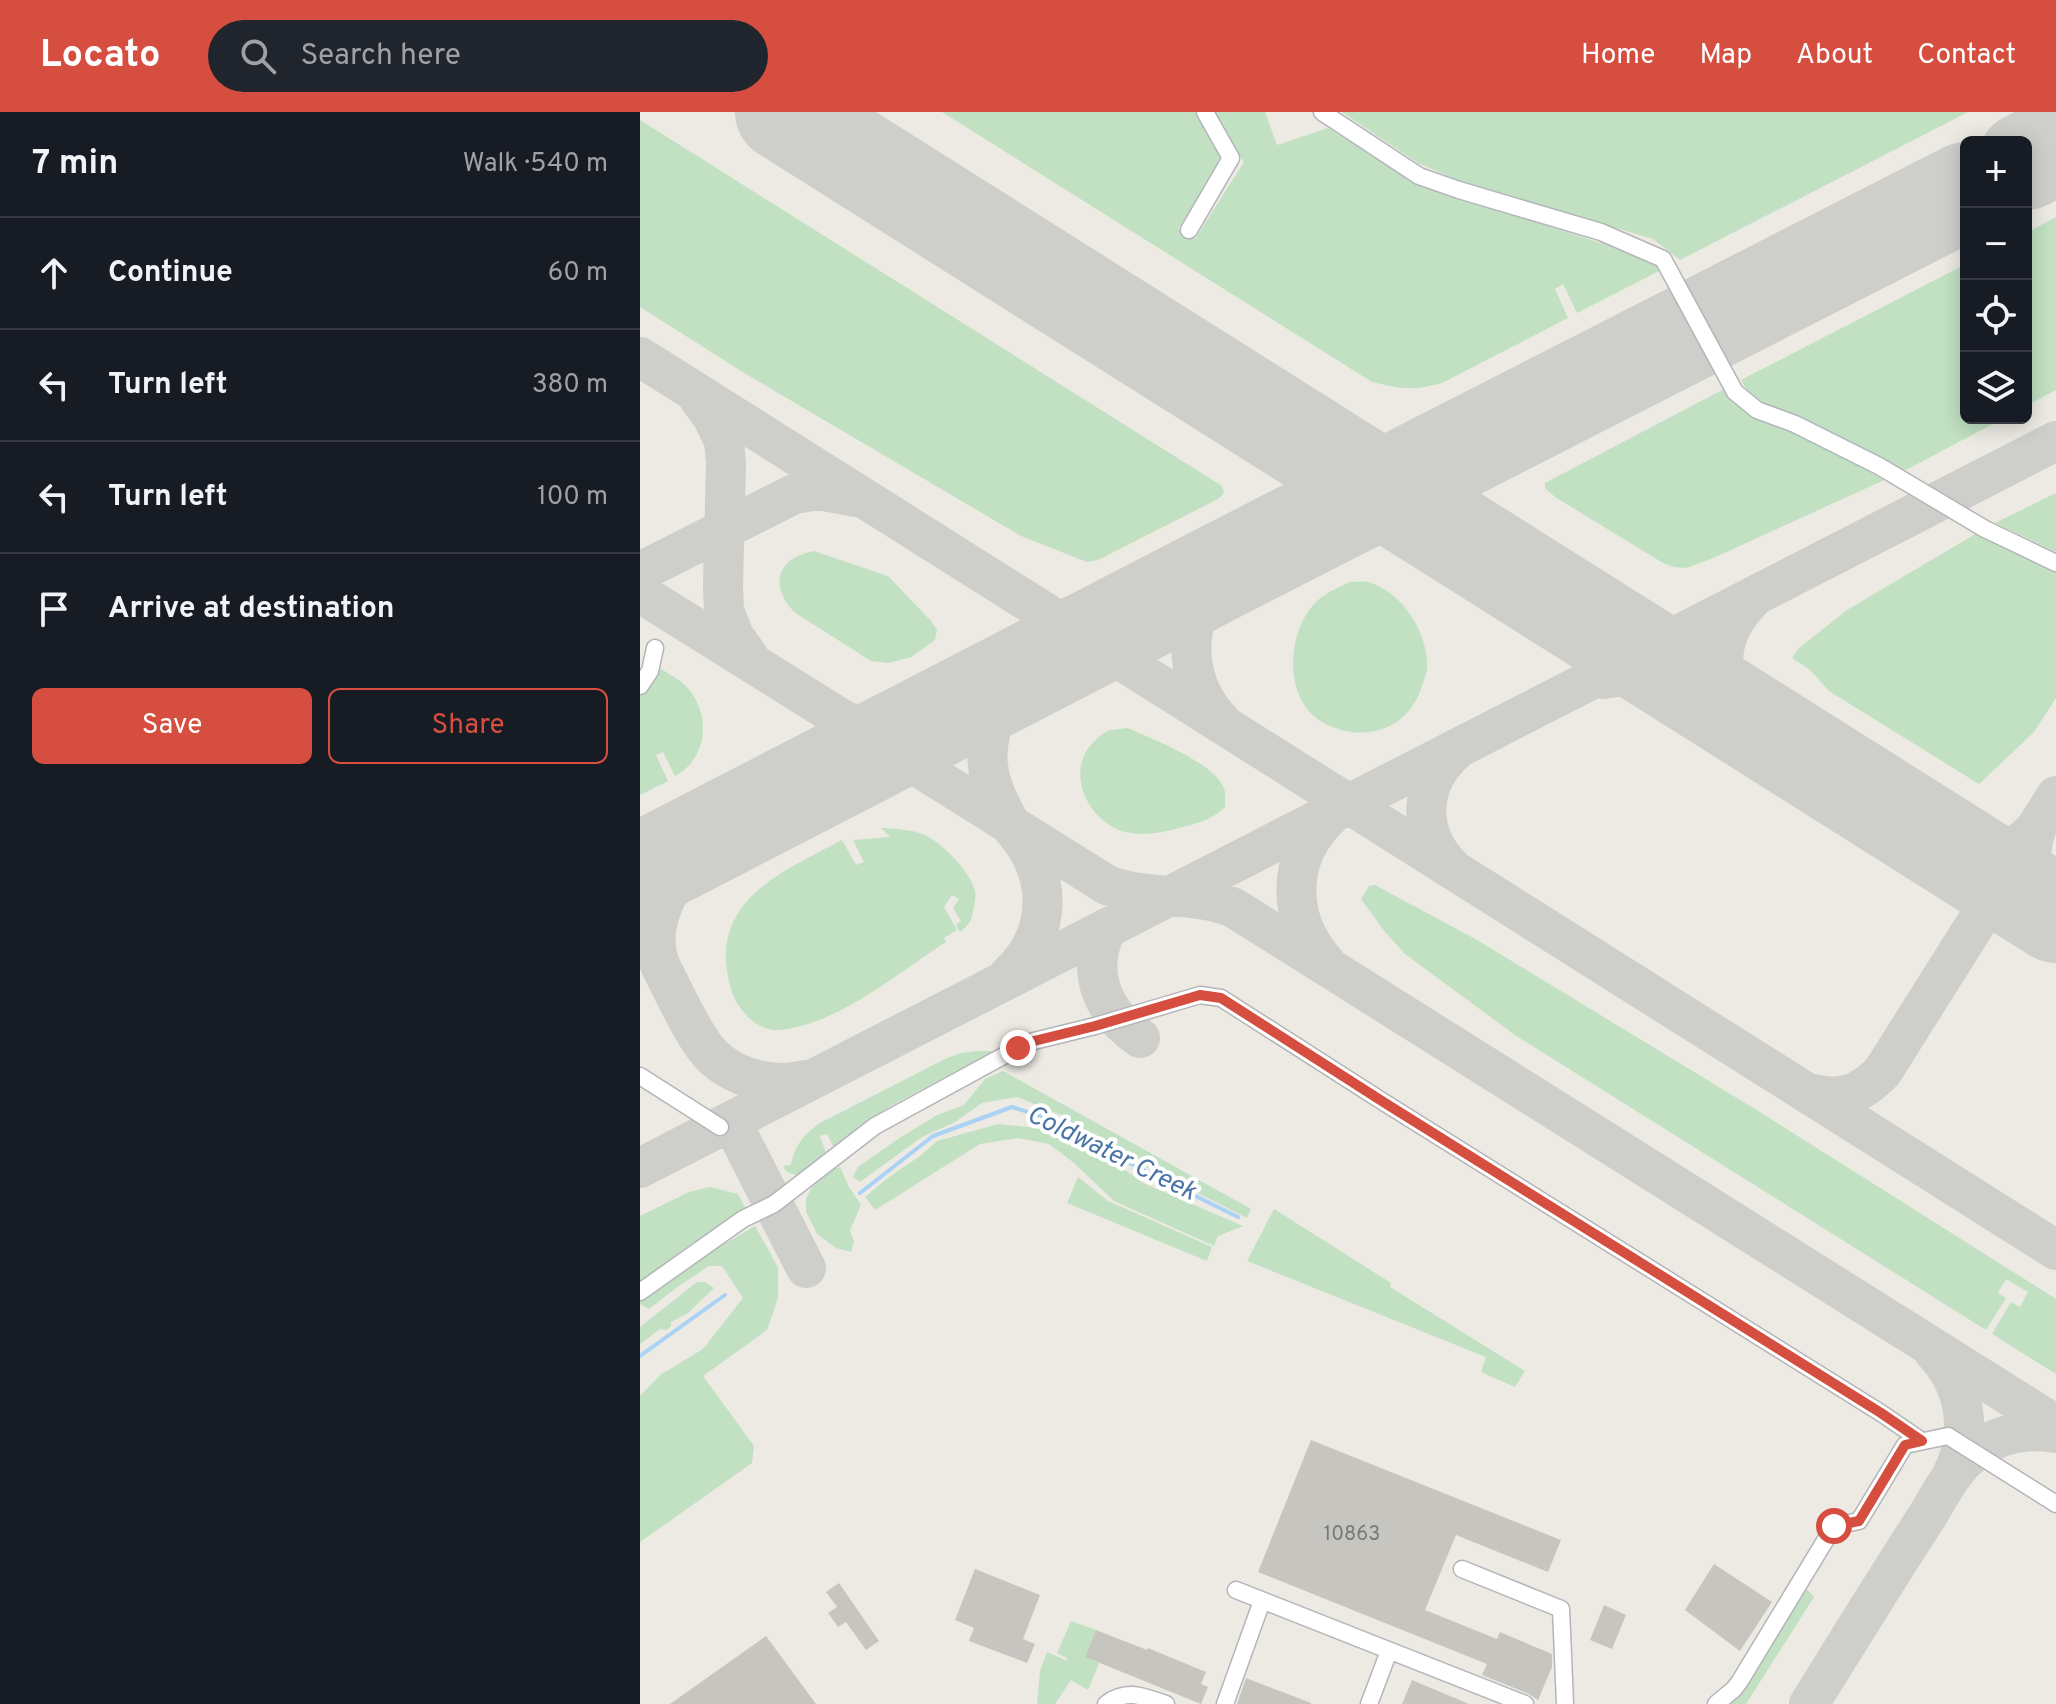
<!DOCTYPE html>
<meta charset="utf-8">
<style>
:root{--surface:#171b24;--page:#20242c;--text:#f1f3f6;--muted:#9ea1a6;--line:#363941;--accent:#d54e3f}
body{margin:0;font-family:Overpass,sans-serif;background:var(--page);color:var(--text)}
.controls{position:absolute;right:24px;top:24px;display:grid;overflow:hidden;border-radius:12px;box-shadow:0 4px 20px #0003}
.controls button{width:72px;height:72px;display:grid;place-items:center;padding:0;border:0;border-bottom:2px solid var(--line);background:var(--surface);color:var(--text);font:40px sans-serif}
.stop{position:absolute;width:24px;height:24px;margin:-18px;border:6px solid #d54e3f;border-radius:50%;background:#fff}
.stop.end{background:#d54e3f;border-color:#fff;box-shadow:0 2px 8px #0008}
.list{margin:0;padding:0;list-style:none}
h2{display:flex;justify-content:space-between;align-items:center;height:104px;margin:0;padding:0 32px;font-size:34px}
h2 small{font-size:26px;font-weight:400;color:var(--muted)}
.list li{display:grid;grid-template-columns:52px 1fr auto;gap:24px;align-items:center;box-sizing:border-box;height:112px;padding:0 32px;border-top:2px solid var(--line)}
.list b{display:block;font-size:30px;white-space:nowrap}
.list em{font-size:26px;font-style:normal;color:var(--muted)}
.actions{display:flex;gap:16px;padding:24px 32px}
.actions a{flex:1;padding:18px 0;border:2px solid var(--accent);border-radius:12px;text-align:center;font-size:28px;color:var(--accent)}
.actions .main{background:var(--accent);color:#fff}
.icon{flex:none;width:44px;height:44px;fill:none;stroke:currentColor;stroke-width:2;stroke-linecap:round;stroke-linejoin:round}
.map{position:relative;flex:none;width:1416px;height:1592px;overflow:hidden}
header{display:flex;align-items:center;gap:48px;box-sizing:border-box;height:112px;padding:0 40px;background:var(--accent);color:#fff}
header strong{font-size:38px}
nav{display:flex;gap:44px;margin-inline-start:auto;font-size:28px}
.search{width:560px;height:72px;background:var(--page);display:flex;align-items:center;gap:20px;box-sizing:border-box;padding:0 28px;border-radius:44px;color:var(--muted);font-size:30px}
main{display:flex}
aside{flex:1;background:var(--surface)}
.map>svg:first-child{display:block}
.green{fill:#c1e1c2}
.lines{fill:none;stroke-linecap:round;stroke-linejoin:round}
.stream{stroke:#a9d2f5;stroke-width:4}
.taxiway{stroke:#cececa;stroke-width:40}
.runway{stroke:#cececa;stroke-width:98}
.building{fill:#c7c5c0}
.minor-casing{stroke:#b3b5b8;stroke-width:19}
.minor{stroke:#fff;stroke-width:16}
.route{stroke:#d54e3f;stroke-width:10}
.labels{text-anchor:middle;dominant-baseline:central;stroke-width:8;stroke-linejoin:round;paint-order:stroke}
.number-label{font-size:20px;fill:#76787a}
.water-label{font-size:26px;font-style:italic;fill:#4974a5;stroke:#fff}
</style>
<header>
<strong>Locato</strong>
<div class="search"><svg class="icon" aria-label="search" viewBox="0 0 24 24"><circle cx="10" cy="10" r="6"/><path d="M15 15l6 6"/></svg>Search here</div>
<nav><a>Home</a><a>Map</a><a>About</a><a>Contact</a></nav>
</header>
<main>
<aside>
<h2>7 min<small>Walk · 540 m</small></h2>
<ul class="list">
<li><svg class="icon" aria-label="ahead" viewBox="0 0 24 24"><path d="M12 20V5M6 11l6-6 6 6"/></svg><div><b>Continue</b></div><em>60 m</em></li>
<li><svg class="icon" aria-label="left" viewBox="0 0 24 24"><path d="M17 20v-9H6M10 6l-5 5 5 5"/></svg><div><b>Turn left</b></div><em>380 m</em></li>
<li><svg class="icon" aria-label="left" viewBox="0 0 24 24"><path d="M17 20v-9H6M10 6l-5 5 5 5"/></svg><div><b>Turn left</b></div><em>100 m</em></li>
<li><svg class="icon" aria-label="arrive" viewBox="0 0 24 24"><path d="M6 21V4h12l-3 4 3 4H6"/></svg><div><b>Arrive at destination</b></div></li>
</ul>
<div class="actions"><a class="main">Save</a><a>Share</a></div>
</aside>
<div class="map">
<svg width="1416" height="1592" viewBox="0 0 1416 1592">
<rect width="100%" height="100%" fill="#eceae3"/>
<path class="green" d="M302,0H561L583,38L581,50L538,117L555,127L604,50L573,0H625L637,33L688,16L776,72L1014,148L1023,157L937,201L923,172L915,177L928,206L802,271C773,279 762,277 732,270Z
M702,0H1328L1040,148L1013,127L825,71L778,51Z
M0,8L582,374L584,381L578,387L458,448L447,450L381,424L106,262L0,195Z
M1416,105V278L1386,294V121Z
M1326,152V306H1364L1264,359L1211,330L1123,290L1108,280L1101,268Z
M1084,277L1105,300L1181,332L1244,368L1078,444L1047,456L1034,455L1023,451L915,385L905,376V371Z
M1416,381V440L1355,411Z
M1337,421L1416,459V586L1394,620L1339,672L1189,579L1170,558L1152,546L1158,537L1207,498Z
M174,439L248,464L291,509L297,518L295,528L271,545L249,551L231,549L154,500C129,473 137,446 174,439Z
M710,470C716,470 723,469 728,470C762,479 789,522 787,556C787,561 784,568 782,573C770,618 723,632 684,611C643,590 646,522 674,492C683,482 697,476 710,470Z
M15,554C28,561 42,568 51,580C71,607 66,648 35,664L23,640L16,643L28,669L0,683V583L7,577Z
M488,616C514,628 573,650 584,676C586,682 585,689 585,695C569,710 556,711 535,717C517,722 492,725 475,716C447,702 430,665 447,638C453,630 460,622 470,618C476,617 482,617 488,616Z
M241,716C256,717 271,717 285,723C302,731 332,761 335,780C336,785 334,793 333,799C332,808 328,814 320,820L316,813L321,809L313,796L319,787L312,783L304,795L317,818L304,826L306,830L300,834C254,864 196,913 139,918C120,919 104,904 96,889C89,876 87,861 86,848C83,781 154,754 202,728L216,753L224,750L213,728L250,725Z
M735,773L837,828L1115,997L1416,1187V1262L1352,1222L1371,1190L1380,1195L1388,1180L1366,1167L1358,1181L1366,1186L1346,1218L875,923L765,842L745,820L721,787L729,774Z
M339,939H354L252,993L226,1010L194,1036L187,1022L180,1024L186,1041L159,1064L147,1060L143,1054L151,1053C154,1034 164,1023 178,1012L307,946L321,941Z
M363,959L611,1097L607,1106L479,1041L421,1003L377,985L342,991L315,1010L282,1025L220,1070L213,1065L218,1055L258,1027L297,1003L324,993L345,967Z
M358,1012L417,1018L471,1048L503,1071L603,1114L578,1124L574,1134L474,1089L434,1051L409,1032L378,1026L340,1032L235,1098L225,1085L249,1065L280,1044L297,1029Z
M200,1055L209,1075L221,1093L210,1118L214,1130L211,1140L196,1136L177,1122L166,1100V1087L172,1075L194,1057Z
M438,1065L468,1089L572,1135L567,1149L427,1091Z
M70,1075L98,1082L106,1097L45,1136L0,1170V1104L49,1080Z
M634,1097L751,1171L750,1175L885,1259L875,1275L841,1260L846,1245L607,1149Z
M115,1114L138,1155V1185L133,1201L127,1218L63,1264L114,1334L112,1351L0,1430V1284L20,1263L63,1237L103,1186L82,1154H69L36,1176L9,1197L0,1192V1189L52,1151Z
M57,1170H65L74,1176L48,1201L31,1210V1214L27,1218L20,1217L0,1232V1215Z
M1165,1475L1174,1485L1106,1592H1083Z
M431,1509L456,1518L445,1545L459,1551L448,1578L431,1568L415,1592H397L400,1559L407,1540L427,1549V1546L417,1541Z"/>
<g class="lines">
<path class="stream" d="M220,1081L293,1024L372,995L410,1007L479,1046L598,1105
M0,1244L85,1183"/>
<path class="taxiway" d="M0,245L1416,1138
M58,285L73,306L84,329L86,351L83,475L84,499L94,524L110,547
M0,460L154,382L179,378L216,385
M0,481L467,773C508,789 554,779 594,796L1416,1313
M1115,484C1067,531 1077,575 1122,618
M422,509C449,519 476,511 501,501
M964,567C996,560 1025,566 1055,576
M580,608C552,579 543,534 560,496C567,481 580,468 590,455
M212,611C244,621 272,614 303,603
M196,659C222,650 248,645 274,655
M90,714C50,744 0,798 20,853C33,878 45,906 61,930C83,964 128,977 166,968
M372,715C365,702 357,689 353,675C339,638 353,592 384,567C404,552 427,540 449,528
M1396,718C1385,750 1392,777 1416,801
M1301,730C1336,744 1367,749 1394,718
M811,755C776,720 779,671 815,639
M467,816C445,860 462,900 500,926
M685,850C646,806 646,745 690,704
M369,863C413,822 413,762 373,717
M1165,980C1198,990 1220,984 1243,959L1416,684
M91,1009L166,1156
M0,1056L1416,329
M1294,1240C1327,1275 1333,1323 1311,1365
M1169,1592C1207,1531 1245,1469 1284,1409C1298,1388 1310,1360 1330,1344C1354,1322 1385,1316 1416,1321"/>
<path class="runway" d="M144,0L1416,802
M1386,49L1416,34
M0,760L590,455L1326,79"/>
</g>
<path class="building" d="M671,1328L921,1428L908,1460L816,1423L785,1498L857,1527L860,1520L912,1542V1555L898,1588L889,1582L842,1563L847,1552L618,1460Z
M1074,1452L1132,1490L1100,1539L1045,1498Z
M335,1457L400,1483L383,1527L395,1532L387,1551L329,1529L334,1516L315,1508Z
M199,1471L239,1529L226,1538L206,1510L198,1515L188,1501L197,1495L186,1480Z
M964,1493L986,1503L972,1537L950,1528Z
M456,1518L507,1538L508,1536L566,1560L561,1572L568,1575L561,1592L445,1545Z
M126,1524L176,1592H30Z
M606,1566L671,1591V1592H597Z
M772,1568L829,1592H762Z"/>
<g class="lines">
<g class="minor-casing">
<path id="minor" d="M682,0L779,64L819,78L961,120L1023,147L1095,280L1117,298L1155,312L1239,354L1345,417L1416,451
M549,118L591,46L565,0
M0,574L10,559L15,536
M0,964L80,1015
M0,1180L103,1107L134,1092L235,1014L378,936L394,929L455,914L560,883L581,886L745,991L1241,1301L1282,1329
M822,1457L921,1497L925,1592
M596,1478L885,1592
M466,1592C487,1576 504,1585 526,1592
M585,1592L622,1489
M729,1592L749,1539
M1076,1592L1094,1577L1100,1569L1194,1414L1219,1409L1265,1333L1308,1324L1416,1392"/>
</g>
<use href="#minor" class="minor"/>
</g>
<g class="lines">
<path class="route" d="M378,936L394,929L455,914L560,883L581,886L745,991L1241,1301L1282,1329L1265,1333L1219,1409L1194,1414"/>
</g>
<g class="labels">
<g class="number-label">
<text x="712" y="1423">10863</text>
</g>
<g class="water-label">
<text transform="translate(471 1042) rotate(26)">Coldwater Creek</text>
</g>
</g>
</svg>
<div class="controls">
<button>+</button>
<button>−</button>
<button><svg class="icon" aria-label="locate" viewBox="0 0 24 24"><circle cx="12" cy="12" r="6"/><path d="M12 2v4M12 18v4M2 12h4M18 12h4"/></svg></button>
<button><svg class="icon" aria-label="layers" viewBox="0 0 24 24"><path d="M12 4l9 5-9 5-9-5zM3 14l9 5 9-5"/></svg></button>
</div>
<div class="stop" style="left:1194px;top:1414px"></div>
<div class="stop end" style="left:378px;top:936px"></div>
</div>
</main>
